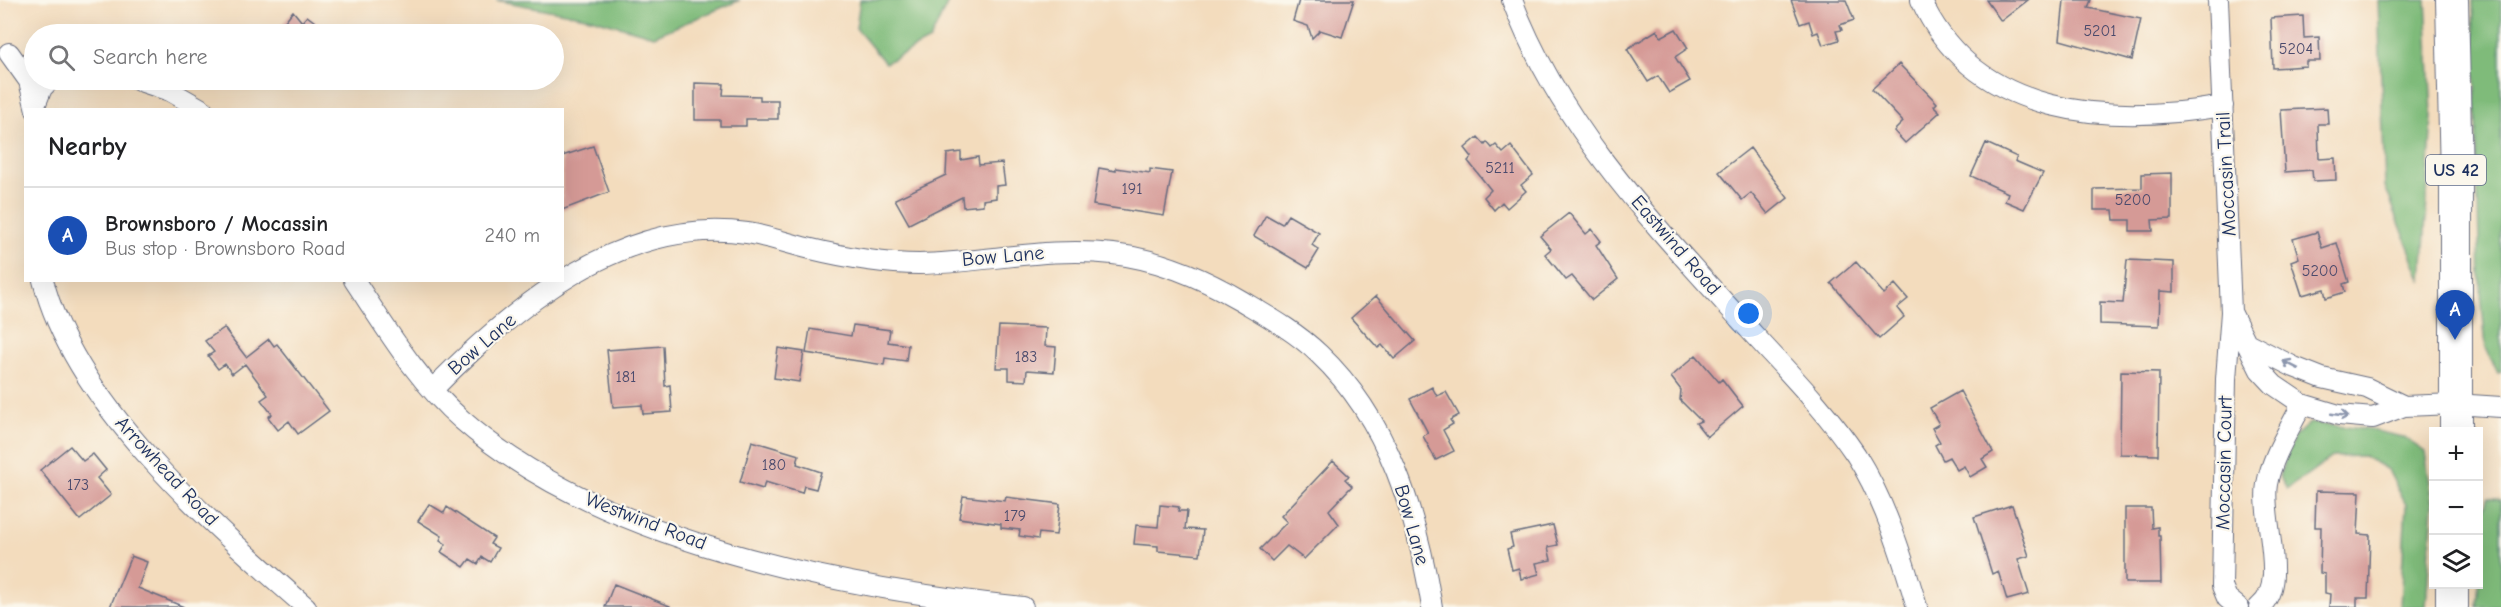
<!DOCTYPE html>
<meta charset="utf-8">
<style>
:root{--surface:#fff;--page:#f2f2f2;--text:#202124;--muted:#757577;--line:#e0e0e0;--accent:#b5179e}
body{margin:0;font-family:"Comic Neue",sans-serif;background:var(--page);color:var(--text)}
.controls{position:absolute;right:18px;bottom:18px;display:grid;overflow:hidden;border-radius:0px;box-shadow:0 6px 24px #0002}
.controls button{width:54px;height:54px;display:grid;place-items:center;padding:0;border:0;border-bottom:2px solid var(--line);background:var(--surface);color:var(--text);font:30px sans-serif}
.you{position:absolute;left:1749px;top:314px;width:21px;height:21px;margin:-15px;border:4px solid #fff;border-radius:50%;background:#1a73e8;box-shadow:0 0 0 9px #1a73e833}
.badge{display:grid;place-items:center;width:39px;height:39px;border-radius:50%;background:var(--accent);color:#fff;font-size:20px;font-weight:700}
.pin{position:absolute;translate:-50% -50px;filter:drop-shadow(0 2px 3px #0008)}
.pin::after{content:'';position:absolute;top:32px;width:21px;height:18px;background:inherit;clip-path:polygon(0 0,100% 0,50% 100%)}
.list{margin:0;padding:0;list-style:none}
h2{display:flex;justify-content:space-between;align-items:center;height:78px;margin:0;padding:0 24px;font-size:26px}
h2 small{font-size:20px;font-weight:400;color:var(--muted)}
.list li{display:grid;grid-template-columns:39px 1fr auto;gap:18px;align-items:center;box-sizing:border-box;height:96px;padding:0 24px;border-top:2px solid var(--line)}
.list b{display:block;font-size:22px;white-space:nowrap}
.list p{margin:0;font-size:20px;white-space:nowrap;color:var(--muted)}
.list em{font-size:20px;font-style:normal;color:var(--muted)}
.icon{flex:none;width:33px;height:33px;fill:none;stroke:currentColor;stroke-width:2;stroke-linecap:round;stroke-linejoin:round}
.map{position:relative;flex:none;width:2501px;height:607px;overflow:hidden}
.search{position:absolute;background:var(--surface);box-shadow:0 6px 24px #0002;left:24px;top:24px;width:540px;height:66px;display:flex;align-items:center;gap:15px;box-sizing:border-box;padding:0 21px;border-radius:33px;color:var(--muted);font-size:22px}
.panel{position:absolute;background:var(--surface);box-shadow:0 6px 24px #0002;left:24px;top:108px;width:540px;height:174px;border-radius:0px}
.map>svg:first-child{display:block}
.forest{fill:#7fbb7a;stroke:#4d756c;stroke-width:1.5}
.building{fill:#d59a96}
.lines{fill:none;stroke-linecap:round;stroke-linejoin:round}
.minor-casing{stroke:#676c7f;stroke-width:22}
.primary-casing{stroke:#676c7f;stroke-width:34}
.minor{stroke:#fff;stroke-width:20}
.primary{stroke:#fff;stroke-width:32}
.oneway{stroke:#8d97ae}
.labels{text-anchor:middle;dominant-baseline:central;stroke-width:4.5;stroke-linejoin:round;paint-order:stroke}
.number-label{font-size:16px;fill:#4a4a6c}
.shield{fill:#fbf7ec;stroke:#5e6b89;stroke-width:1.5}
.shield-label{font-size:18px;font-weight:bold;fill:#1b2f5e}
.street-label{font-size:20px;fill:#1b2f5e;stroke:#fbf7ec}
</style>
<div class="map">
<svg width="2501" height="607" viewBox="0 0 2501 607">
<rect width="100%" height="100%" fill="#fbf7ec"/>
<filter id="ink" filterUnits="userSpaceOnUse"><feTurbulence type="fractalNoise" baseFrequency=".0167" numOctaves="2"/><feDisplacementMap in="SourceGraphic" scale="12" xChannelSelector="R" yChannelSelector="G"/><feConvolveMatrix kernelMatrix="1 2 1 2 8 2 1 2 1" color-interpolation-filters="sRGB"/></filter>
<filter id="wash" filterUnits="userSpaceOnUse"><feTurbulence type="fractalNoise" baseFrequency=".008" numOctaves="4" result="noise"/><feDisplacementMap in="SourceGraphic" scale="24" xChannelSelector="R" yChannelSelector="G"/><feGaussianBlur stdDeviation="1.35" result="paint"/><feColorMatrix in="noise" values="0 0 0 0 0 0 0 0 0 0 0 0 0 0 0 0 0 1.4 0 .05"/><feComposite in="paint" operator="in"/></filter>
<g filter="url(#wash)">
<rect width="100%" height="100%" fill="#f3dcbd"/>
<path class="forest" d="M496,0H740L654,36L591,18Z
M860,0H949L930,40L885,63L856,28Z
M2378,0H2426L2432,115L2422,282L2385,186Z
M2473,0H2501V372L2498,373L2486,348L2480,283Z
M2310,423L2371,430L2403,437L2425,452L2433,504L2426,607H2400L2406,505L2388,470L2364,456L2332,457L2287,489L2279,476L2294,437Z
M2487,498L2501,500V607H2477L2483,516Z"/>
<g id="blocks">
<path class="building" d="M1299,0H1354L1342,37L1320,30L1312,38L1308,26L1293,21Z
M1791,0H1846L1854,20L1840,25L1842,30L1836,31L1839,40L1823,45L1818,32L1813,34L1809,21L1800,24Z
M1986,0H2028L2001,21Z
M2064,0H2091L2088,8L2141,19L2132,60L2060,40Z
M293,11L302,22L307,16L331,34H290L280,27Z
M2303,16L2304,38L2319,37L2320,61H2306V66L2273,68L2271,18Z
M1676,29L1688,48L1675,57L1690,81L1669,93L1658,76L1648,82L1627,49L1657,30L1661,37Z
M1899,64L1937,103L1934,106L1940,112L1905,143L1894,131L1903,122L1872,89Z
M695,83L724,84L723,95L760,96V100H778V119H746V126H720V120H695Z
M2327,108L2328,124H2318L2319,159L2335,158L2336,180L2313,181L2312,170L2285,172L2281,110Z
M1478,137L1485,145L1487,142L1492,148L1496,145L1503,153L1511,146L1533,175L1521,185L1526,191L1507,208L1502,202L1494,210L1484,197L1491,190L1468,161L1472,157L1465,148Z
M1986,143L2017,157L2015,161L2043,173L2024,209L2005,201L2008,193L1971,176Z
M593,146L609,192L562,210V156Z
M1750,148L1788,198L1768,214L1751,193L1742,200L1719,172Z
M961,152V160L978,157L979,165L1002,163L1005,185L996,186V198L983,200V205L963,207L962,197L909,224L895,199L946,175L947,154Z
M1099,168L1116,171V168L1150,173V169L1172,172L1164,216L1093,205Z
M2172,173V219L2152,220L2153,231H2130V220H2114L2113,210H2094V189L2142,188V174Z
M1569,213L1586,234L1592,229L1601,241L1596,245L1618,279L1592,300L1572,276L1566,280L1545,254L1551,249L1540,236Z
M1266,215L1282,224L1288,215L1319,233L1312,245L1319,250L1308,268L1254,236Z
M2317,232L2322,248L2337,243L2349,282L2343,284L2345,292L2326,298L2324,289L2302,295L2291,261L2299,258L2293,239Z
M2127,260L2174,262V292L2160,291L2159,326L2100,324V302L2123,303Z
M1856,262L1884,294L1895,284L1908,299L1897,308L1904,317L1879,339L1831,283Z
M1376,296L1415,341L1394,359L1382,345L1378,348L1351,318Z
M853,325L890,330L888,342L908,345L906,361L885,358L884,365L806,353L810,329L851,336Z
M999,326L1046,328L1045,346L1056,347L1054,372L1027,370L1026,381L1009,380V368H996Z
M224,328L246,357L269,339L274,346L277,344L329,411L298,434L289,421L278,430L268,417L272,414L261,400L268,395L245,364L232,374L225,364L218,369L208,356L214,352L205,341Z
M663,346L665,386L670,385L672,412L643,414L642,405L613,407L607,350Z
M778,348L804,352L799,382L774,378Z
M1696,355L1719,382L1722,379L1743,406L1707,437L1696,423L1701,421L1680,400L1681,390L1671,377Z
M2121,371L2159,372L2158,455L2120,454Z
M1432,387L1437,396L1446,392L1459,415L1450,420L1453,424L1443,430L1454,451L1436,460L1423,436L1428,433L1410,399Z
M1960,391L1993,452L1982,459L1987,467L1970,477L1964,466L1957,470L1949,457L1943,460L1935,445L1940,442L1932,428L1939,424L1930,408Z
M752,441L799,455L797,464L821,472L816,489L804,486L802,493L765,482L763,489L740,482Z
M70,446L83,461L93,454L106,470L97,478L111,495L80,520L40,470Z
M1333,461L1349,476L1345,479L1352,486L1329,510L1339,524L1304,559L1287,546L1272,561L1260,549L1287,522L1281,516Z
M2316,491L2360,492L2358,534L2370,535L2368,598H2357V607H2329L2330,594L2325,593V574L2320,573L2321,527H2315Z
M963,496L1005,501L1006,497L1060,504L1056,535L1039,533L1038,539L1019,536L1020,530L1001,528V524L959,518Z
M429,504L444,513L447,507L494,538L490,544L498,548L490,562L482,557L478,564L470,559L464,567L441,552L446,544L440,540L442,536L418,521Z
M1160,505L1179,507L1178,511H1187L1185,529L1203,530L1200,555L1158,551V546L1134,544L1136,525L1158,527Z
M2012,505L2029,556L2018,559L2029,594L2007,600L1998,571L1992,574L1974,517Z
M2125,508H2151L2152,528L2158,527V536H2160L2161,583H2125Z
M1553,525L1558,545L1548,547L1551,560L1536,563L1539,574L1521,579L1519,568L1512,570L1507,549L1513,547L1510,534Z
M131,556L147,562L138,588L184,607H110Z
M614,584L670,606V607H605Z"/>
</g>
</g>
<g filter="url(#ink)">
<use href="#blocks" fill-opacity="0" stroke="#676c7f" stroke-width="1.5"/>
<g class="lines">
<g class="minor-casing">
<path id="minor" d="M1512,0C1561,131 1664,235 1756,337C1791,375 1827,412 1856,455C1885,501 1902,556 1917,607
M1921,0C1975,119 2111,125 2223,106
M2218,0L2231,312L2260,370L2274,385L2302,404L2339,415L2373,418L2404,406L2455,404L2501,407
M9,53L29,81L36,110
M137,80L170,91L203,110
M36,103L42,88L50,80
M43,280C74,404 212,525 306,607
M354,280C386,328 418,382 462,420C601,542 844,589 1023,607
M2231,312L2226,379L2222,586L2227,598L2238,607
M2249,344L2294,367L2322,378L2367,388L2404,406
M433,389C513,307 624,215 747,233C767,236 787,243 807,248C844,257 882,264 919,264C984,263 1048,246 1113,254C1158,259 1203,278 1242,301C1269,317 1296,332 1319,354C1389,420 1417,515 1432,607
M2259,607C2289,585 2261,519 2267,484C2272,456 2290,429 2302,404"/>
</g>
<g class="primary-casing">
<path id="primary" d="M2452,0L2456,178V432
M2452,607V584"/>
</g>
<use href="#minor" class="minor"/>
<use href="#primary" class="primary"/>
</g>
<defs><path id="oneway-shaft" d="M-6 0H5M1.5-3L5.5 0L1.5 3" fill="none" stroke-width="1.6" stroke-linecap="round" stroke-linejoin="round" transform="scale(1.5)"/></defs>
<g class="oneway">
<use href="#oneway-shaft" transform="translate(2291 365) rotate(-153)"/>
<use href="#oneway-shaft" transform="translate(2340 415) rotate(8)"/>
</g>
</g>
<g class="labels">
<g class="number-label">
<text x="2100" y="31">5201</text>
<text x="2296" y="49">5204</text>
<text x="1500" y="168">5211</text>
<text x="1132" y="189">191</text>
<text x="2133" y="200">5200</text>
<text x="2320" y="271">5200</text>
<text x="1026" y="357">183</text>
<text x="626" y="377">181</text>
<text x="774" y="465">180</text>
<text x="78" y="485">173</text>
<text x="1015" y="516">179</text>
</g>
<rect class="shield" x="2426" y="155" width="60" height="30" rx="4.5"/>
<g class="shield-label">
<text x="2456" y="170">US 42</text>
</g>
<g class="street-label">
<text transform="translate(2226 174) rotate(-93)">Moccasin Trail</text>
<text transform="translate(1676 245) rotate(49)">Eastwind Road</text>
<text transform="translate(1003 256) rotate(-5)">Bow Lane</text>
<text transform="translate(482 344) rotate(-41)">Bow Lane</text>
<text transform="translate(2224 463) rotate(-89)">Moccasin Court</text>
<text transform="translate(167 471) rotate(47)">Arrowhead Road</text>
<text transform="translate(646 521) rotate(21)">Westwind Road</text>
<text transform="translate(1412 525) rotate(74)">Bow Lane</text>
</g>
</g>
</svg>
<div class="controls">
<button>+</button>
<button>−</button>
<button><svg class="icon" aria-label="layers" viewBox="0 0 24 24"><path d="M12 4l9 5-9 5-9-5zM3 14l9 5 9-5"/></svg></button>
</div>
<div class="you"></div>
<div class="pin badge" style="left:2455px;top:340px;background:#1a4fb4">A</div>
<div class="search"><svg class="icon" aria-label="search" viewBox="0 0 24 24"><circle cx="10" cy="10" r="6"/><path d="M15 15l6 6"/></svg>Search here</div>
<section class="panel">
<h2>Nearby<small></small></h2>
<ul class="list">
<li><span class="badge" style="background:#1a4fb4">A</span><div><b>Brownsboro / Mocassin</b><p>Bus stop · Brownsboro Road</p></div><em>240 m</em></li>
</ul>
</section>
</div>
